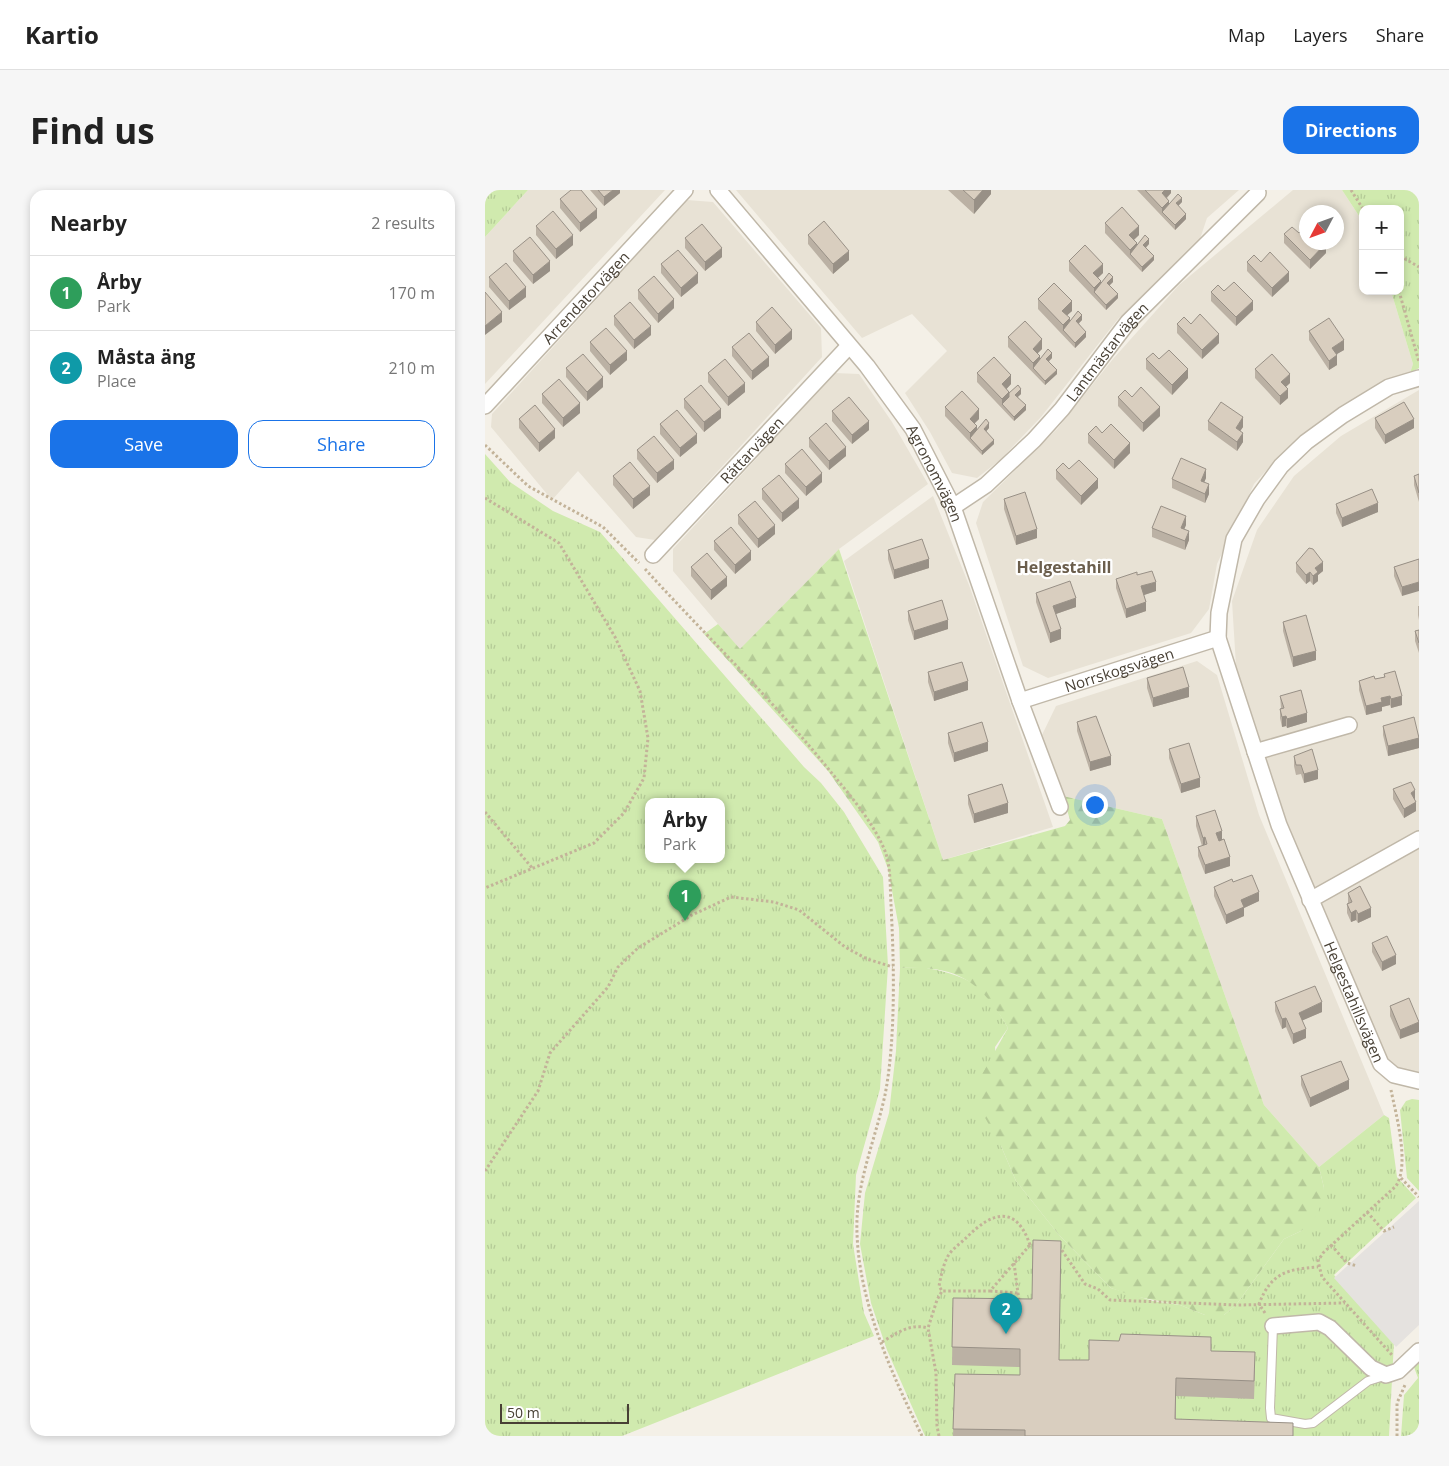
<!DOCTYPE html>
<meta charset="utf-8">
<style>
:root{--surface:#fff;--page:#f6f6f6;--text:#222;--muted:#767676;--line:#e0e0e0;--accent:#1a73e8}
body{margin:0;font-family:"Open Sans",sans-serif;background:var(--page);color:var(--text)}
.controls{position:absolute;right:15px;top:15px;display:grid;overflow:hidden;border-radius:10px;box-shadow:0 2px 8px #0003}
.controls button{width:45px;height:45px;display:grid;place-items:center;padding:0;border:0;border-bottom:1px solid var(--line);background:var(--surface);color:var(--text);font:25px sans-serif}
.compass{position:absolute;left:814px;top:15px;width:45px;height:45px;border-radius:50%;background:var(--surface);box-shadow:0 2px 8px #0003;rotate:229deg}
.scale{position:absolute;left:15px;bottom:12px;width:129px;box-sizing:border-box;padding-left:5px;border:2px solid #484035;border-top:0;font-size:14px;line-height:18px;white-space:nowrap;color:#484035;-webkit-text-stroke:4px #fff;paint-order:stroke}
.you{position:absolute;left:609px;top:614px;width:18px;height:18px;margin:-12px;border:4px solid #fff;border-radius:50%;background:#1a73e8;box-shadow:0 0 0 8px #1a73e833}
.badge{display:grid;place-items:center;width:32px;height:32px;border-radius:50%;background:var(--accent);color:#fff;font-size:16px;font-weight:700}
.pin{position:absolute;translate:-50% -41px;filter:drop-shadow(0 1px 2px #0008)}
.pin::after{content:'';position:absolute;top:26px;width:18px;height:15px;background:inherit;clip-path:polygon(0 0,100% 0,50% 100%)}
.popup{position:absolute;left:160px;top:608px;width:80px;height:65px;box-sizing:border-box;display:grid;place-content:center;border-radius:10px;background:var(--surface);filter:drop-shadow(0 1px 4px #0005);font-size:16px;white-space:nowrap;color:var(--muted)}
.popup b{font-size:19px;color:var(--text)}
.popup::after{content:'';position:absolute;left:50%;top:100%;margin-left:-10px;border:10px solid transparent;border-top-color:var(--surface)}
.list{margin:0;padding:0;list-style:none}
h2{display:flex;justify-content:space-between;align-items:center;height:65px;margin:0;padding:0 20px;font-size:21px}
h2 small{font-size:16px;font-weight:400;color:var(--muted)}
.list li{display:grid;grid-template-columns:32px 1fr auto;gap:15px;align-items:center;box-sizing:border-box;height:75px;padding:0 20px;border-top:1px solid var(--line)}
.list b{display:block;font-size:19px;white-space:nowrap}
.list p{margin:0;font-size:16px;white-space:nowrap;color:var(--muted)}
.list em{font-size:16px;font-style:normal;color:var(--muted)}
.actions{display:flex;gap:10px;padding:15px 20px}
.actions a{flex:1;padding:11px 0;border:1px solid var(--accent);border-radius:15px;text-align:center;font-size:18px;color:var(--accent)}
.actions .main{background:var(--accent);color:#fff}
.map{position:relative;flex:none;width:934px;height:1246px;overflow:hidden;border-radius:15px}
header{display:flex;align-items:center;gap:30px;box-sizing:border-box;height:70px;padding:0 25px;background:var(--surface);border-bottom:1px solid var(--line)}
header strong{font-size:24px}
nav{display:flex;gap:28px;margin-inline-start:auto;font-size:18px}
.intro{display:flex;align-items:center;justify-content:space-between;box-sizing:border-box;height:120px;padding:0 30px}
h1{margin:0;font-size:35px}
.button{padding:12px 22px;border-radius:15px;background:var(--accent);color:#fff;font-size:18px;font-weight:700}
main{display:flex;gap:30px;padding:0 30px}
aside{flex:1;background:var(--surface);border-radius:15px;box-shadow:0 2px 8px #0003}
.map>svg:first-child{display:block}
.residential{fill:#e8e2d5;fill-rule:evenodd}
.grass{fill:url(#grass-tufts);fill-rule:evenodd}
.forest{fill:url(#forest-firs)}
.parking{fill:#e5e2df}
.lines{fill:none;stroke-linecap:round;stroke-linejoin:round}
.service-casing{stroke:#c0b8a9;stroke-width:10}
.minor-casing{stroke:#c0b8a9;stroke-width:18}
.path{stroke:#c3b399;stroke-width:3;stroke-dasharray:2.5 2.5;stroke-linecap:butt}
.service{stroke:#fff;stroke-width:8}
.minor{stroke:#fff;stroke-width:15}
.wall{fill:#bbb1a4}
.shaded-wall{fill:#989086}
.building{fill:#d9cebf;stroke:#989086}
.labels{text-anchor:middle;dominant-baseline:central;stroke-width:4.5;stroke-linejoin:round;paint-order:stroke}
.street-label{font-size:15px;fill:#484035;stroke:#fff}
.neighbourhood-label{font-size:16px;font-weight:bold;fill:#6b5e4c;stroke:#fff}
</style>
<header>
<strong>Kartio</strong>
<nav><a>Map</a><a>Layers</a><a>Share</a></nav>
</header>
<div class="intro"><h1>Find us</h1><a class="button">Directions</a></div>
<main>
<aside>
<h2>Nearby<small>2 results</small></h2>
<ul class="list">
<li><span class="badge" style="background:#2e9e5b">1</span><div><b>Årby</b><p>Park</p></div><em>170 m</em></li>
<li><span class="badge" style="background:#0f9aa8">2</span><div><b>Måsta äng</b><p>Place</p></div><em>210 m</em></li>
</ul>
<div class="actions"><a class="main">Save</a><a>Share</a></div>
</aside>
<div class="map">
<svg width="934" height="1246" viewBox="0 0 934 1246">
<defs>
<pattern id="grass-tufts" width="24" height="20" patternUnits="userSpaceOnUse" patternTransform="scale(1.25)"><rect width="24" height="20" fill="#d0eaae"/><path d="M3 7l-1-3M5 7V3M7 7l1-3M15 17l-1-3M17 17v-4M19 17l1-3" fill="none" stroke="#b4ca96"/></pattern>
<pattern id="forest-firs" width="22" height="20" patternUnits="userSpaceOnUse" patternTransform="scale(1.25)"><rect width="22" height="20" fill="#d0eaae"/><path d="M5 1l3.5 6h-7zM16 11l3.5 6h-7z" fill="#b4ca96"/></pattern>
</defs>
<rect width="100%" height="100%" fill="#f4f0e7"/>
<path class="residential" d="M43,0H180L0,194V47Z
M251,0H754L722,28L712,58L633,129L556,227L515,270L492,288L467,283L445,242L420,203L462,161L427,124L377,148Z
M808,0H857L878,32V101H906L928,174L925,183L852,219L832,233L801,259L769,294L732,374L724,419L706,443L563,488L538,476L491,333L498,312L572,239L628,169L694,95ZM822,22H852V52H822Z
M202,10L228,12L336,138L337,167L170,350L151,347L93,281L67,310L6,237L7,224Z
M350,183L374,184L407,232L443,294L354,359L255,460L188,381V359Z
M934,200V890L911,881L898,866L809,659L751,476L747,411L772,340L809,286L856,246Z
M448,306L484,395L568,637L458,670L359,371Z
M712,471L732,485L774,625L899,925L834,977L779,915L677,629L578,606L557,545L571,516Z"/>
<path class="grass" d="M0,0H43L0,47Z
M857,0H934V178L925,183L928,174L906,101H915V19H878V32Z
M0,264L25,292L68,321L115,342L319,577L336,593L359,622L398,687L403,776L395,899L371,985L368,1054L379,1123L389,1146L137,1246H0ZM164,612H236V670H164Z
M436,777C486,786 498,794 523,838L510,857L516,956L531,991L574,1045L626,1098L668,1111L695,1115L720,1125H739L751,1115L799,1049L816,1041L839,998L834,977L899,925L904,928L912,987L931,1008L849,1085L909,1152L904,1246H440L402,1160L386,1113L375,1054L380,1003L404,923L411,861L415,778Z
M927,909L934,910V1001L922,988L915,920L921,911Z
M934,1173V1246H916L919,1205L933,1188L929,1177Z"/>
<path class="forest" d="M354,359L458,670L580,636L585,630L578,606L677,629L779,915L834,977L839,998L833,1024L816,1041L799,1049L751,1115L739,1125H720L695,1115L648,1106L626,1098L574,1045L531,991L516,956L494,917L495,888L523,838C495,790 472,775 415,778L414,738L403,679L393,652L343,581L219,444L233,434L255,459Z"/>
<path class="parking" d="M934,1011V1135L911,1157L849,1088Z"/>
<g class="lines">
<g class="service-casing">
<path id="service" d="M788,1136L785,1218L786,1228L820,1234L828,1233L883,1191L899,1186"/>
</g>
<g class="minor-casing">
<g id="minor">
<path id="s1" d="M233,0L382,176L428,239L468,317L535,511L575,617"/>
<path id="s2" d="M934,188L904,197L858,225L821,252L796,276L772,309L749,349L734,423L733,448L794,635L896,874L909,885L934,891"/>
<path id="s3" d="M0,216L200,0"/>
<path id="s4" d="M468,317L501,295L549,250L577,219L643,132L773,3"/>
<path id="s5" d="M168,365L364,156"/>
<path id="s6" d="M535,511L733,448"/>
<path d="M770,562L864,535"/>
<path d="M825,710L934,649"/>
<path d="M788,1136L834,1132L845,1138L886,1178L901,1185L913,1181L934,1161"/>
</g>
</g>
<path class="path" d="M866,0L878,19
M915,66L934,77
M914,101L934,172
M0,255L43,296L118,337L154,373
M0,308L74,353L130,447L155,501L163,548L159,588L139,623L109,653L0,698
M160,379C222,447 288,510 345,581C365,605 388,632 400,661C406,677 405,698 406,715C409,772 411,848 400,905C390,951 370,995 372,1043C374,1113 407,1184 437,1246
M0,622L48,679
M906,900C911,925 925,974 911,996L838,1063L833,1071L837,1087L907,1165
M0,981L53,901L65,863L123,797L133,777L153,758L207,725L246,707L289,712L314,720L360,757L382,769L408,777
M916,988L934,1007
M882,1022L899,1041L909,1037
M545,1055C531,1014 507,1022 482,1047C476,1053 467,1059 463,1066C458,1075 456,1086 454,1096L457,1101H505L545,1055H550
M846,1055L862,1073L872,1076
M574,1056L600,1094L613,1099L625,1110L753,1115L860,1113
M529,1073L534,1111
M505,1101L534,1103
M780,1123L774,1114C786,1083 802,1079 833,1077
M397,1152C412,1143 425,1133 443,1138
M454,1246L452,1236L451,1183L443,1138L452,1110L457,1101
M912,1246V1213L920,1195"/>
<use href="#service" class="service"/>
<use href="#minor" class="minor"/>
</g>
<path class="wall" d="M105,0H135V3L119,16Z
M463,0H506V4L489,24Z
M652,0H686V3L682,8L684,14L697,12L693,16L701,29L690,40Z
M75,9L112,28L95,42L75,18Z
M620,33L654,45L649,50L652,55L664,54L661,58L669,70L657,82L620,43Z
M51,36L88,55L71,69L51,45Z
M814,43L841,63L825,79L799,53V44Z
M323,45L364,70L348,84L323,54Z
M200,48L237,67L220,81L200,58Z
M28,61L65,81L48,94L28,71Z
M584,71L618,83L613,88L616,93L628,92L624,95L633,108L621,120L584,81Z
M762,72H776L804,91L787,107L762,81Z
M176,74L213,93L196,107L176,83Z
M4,87L41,107L24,120L4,97Z
M153,100L189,118L173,133L153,109Z
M739,101L768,120L751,136L726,111V102Z
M553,109L587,121L582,125L585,131L597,130L594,133L601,147L590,158L553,119Z
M129,126L166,145L149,159L129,135Z
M271,132L307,149L290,164L271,141Z
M692,134H706L734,153L717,169L692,143Z
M824,141L859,160L851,164L852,175L844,180L824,150Z
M523,147L557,159L552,163L555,169L567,168L564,171L572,184L560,195L523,157Z
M105,152L142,170L125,185L105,161Z
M247,157L284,176L267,190L247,166Z
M661,169H674L703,188L687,205L661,179Z
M81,178L118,197L102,211L81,187Z
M770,179L805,193L801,197L803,208L795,215L770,188Z
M223,183L260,202L243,216L223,192Z
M492,183L526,194L521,199L524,203L536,204L533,207L541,220L529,231L492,192Z
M57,204L95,223L78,237L57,213Z
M633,207H647L675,226L658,242L633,216Z
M199,209L236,228L219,242L199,218Z
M460,217L494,229L489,233L492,239L504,238L501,241L509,254L497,265L460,226Z
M347,221L384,240L367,254L347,231Z
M890,228L929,238L900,254L890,238Z
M34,229L70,248L54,262L34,238Z
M723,231L758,237L755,241L758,252L752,261L723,240Z
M175,234L212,253L195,267L175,244Z
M617,243L645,263L629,279L603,253V244Z
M324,248L361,266L344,280L324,257Z
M152,260L189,279L172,293L152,269Z
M300,274L337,292L321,306L300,283Z
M584,279L613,298L596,315L571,289V280Z
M934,284V312L929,295V286Z
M128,286L165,305L148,319L128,295Z
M721,288L719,292L724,304L720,313L687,298V289Z
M277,299L314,318L297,332L277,309Z
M519,309L552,348L531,355L519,319Z
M851,314L893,322L857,337L851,323Z
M253,325L290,344L273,358L253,334Z
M701,335L699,339L704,350L700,360L667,347V338Z
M229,351L266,370L250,384L229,360Z
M403,360L444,378L409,389L403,369Z
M934,369L917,406L909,386V377Z
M811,373L838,381L833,385V391L828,395L825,391L821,394L811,382Z
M206,377L242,396L226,410L206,386Z
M652,385L671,401L659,405L661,421L641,428L631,398V389Z
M551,403L591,417L571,424L576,449L565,453L551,412Z
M933,416H934V430L933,425Z
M423,421L463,439L429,450L423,430Z
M798,432L831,470L808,477L798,441Z
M934,440V463L930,451V441Z
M443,482L483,500L449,511L443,492Z
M899,484L917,515L906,518L905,515L897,517V521L881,525L874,500V491L890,489L899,487Z
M662,488L704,507L668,517L662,498Z
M795,506L822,532L802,538L801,536L797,537L795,528V519L796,518Z
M592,532L626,575L605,581L592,541Z
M898,536L934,547V558L903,566L898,545Z
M463,543L503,561L469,572L463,553Z
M684,559L715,597L696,603L684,568Z
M809,566L833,589L819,593L816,584L811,585L809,576Z
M908,599L930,609V610L931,621L919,628L908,609Z
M483,605L523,623L489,633L483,614Z
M711,626L737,649L745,676L720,684L713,666V657L717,656L711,636Z
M748,692L774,711L759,718V726L741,734L729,706V697Z
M863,703L886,727L873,733L871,730L866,732L862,723V714L863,713Z
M887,753L911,774L897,781L887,762Z
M924,808L915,849L905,826V816Z
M790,812L837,822L817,830L821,848L808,854L801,837L797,839L790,821Z
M816,886L864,899L825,917L816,895Z
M468,1108L575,1170H604L726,1161L770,1180L769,1209L691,1206V1229L808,1246H468L470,1184L535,1185V1177L467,1175Z"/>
<path class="shaded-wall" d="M128,0H135V3L119,16V7Z
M498,0H506V4L489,24V10Z
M680,0H686V3L677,12V3Z
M697,8V12L691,18V13Z
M684,11V20L677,22V18Z
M112,19V28L95,42V33Z
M701,24V29L690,40V35Z
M654,36V45L644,54V45Z
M88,45V55L71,69V59Z
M664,49V54L658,60V55Z
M652,53V62L645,64V60Z
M841,53V63L825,79V70Z
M237,58V67L220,81V72Z
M364,61V70L348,84V74Z
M669,66V70L657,82V77Z
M65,71V81L48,94V85Z
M618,74V83L608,92V83Z
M804,82V91L787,107V98Z
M213,83V93L196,107V98Z
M628,87V92L622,98V93Z
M616,91V100L609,102V98Z
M41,97V107L24,120V111Z
M633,104V108L621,120V115Z
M189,109V118L173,133V124Z
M587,111V121L577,130V121Z
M768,111V120L751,136V127Z
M17,122V132L0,145V136Z
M597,125V130L591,136V131Z
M585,128V138L578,140V145V135Z
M166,136V145L149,159V150Z
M307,140V149L290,164V155Z
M601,142V147L590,158V153Z
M734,144V153L717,169V160Z
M557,149V159L548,168V159Z
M859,150V160L847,167V158Z
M142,161V170L125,185V175Z
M567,163V168L561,174V169Z
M852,165V175L844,180V171Z
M555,166V176L548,178V183V173Z
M284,167V176L267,190V181Z
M703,179V188L687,205V195Z
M572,180V184L560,195V191Z
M805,184V193L796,201V192Z
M526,185V194L517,204V194Z
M118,187V197L102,211V202Z
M260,193V202L243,216V207Z
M536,199V204L530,209V205Z
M803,199V208L795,215V206Z
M524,202V211L517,214V218V209Z
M95,213V223L78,237V228Z
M541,215V220L529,231V227Z
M675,217V226L658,242V233Z
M236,219V228L219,242V232Z
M494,219V229L485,238V229Z
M758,227V237L751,247V238Z
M929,229V238L900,254V245Z
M384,231V240L367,254V245Z
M504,233V238L499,244V239Z
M492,236V246L485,248V243Z
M70,239V248L54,262V253Z
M758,243V252L752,261V252Z
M212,244V253L195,267V258Z
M509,250V254L497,265V261Z
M645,253V263L629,279V270Z
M361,257V266L344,280V271Z
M189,270V279L172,293V283Z
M721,279V288L716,300V291Z
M337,283V292L321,306V297Z
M613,289V298L596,315V306Z
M724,294V304L720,313V304Z
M165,296V305L148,319V309Z
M314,309V318L297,332V323Z
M893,313V322L857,337V328Z
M701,326V335L696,347V338Z
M290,335V344L273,358V349Z
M552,339V348L531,355V346Z
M704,341V350L700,360V351Z
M266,361V370L250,384V375Z
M444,369V378L409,389V380Z
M838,372V381L833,385V391L828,395V386L830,378Z
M825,382V391L821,394V385Z
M242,387V396L226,410V400Z
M671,392V401L656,406V396Z
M934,392V401L917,406V397Z
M591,408V417L568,425V416Z
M661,412V421L641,428V419Z
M463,430V439L429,450V441Z
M576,439V449L565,453V443Z
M831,461V470L808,477V467Z
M483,491V500L449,511V502Z
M704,497V507L668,517V508Z
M905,506V515L897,517V521L881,525V516L896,508Z
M917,506V515L906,518V509Z
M822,523V532L802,538V529Z
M801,526V536L797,537V527Z
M934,548V558L903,566V556Z
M503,552V561L469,572V563Z
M626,566V575L605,581V572Z
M833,580V589L819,593V584Z
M715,588V597L696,603V594Z
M930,600V609L926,612V603Z
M931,612V621L919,628V619Z
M523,613V623L489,633V624Z
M737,641V651L731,653V643Z
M720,647V657H718V648Z
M745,667V676L720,684V675Z
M774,702V711L759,718V726L741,734V725L756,710Z
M886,718V727L873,733V724Z
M871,720V730L866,732V723Z
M911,765V774L897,781V772Z
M837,812V822L814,832V823Z
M801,828V837L797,839V829Z
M934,832V842L915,849V840Z
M821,839V848L808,854V844Z
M864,890V899L825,917V908Z"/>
<path class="building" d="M86,0H96L112,19L95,33L75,9Z
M113,0H128L119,7Z
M478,0H498L489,10Z
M660,0H680L677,3L684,11L677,18Z
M693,4L697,8L691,13L701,24L690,35L677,22Z
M637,17L654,36L644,45L652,53L645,60L620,33Z
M68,21L88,45L71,59L51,36Z
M339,31L364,61L348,74L323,45Z
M217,34L237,58L220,72L200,48Z
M822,36V52H841V53L825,70L799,44L807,37L814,43Z
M660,45L664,49L658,55L669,66L657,77L645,64Z
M45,47L65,71L48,85L28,61Z
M600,55L618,74L608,83L616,91L609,98L584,71Z
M193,60L213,83L196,98L176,74Z
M785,62L804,82L787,98L762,72L769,65L776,72Z
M21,73L41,97L24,111L4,87Z
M624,83L628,87L622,93L633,104L621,115L609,102Z
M169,86L189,109L173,124L153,100Z
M749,92L768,111L751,127L726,102L733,95L739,101Z
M569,93L587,111L577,121L585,128L578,135L553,109Z
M0,102L17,122L0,136Z
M145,112L166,136L149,150L129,126Z
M287,117L307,140L290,155L271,132Z
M593,121L597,125L591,131L601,142L590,153L578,140Z
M715,124L734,144L717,160L692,134L699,127L706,134Z
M844,128L859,150L847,158L852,165L844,171L824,141Z
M540,131L557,149L548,159L555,166L548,173L523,147Z
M121,138L142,161L125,175L105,152Z
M264,143L284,167L267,181L247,157Z
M563,159L567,163L561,169L572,180L560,191L548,178Z
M684,160L703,179L687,195L661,169L668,163L674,169Z
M98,164L118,187L102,202L81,178Z
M787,164L805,184L796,192L803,199L795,206L770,179Z
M509,167L526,185L517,194L524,202L517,209L492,183Z
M240,169L260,193L243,207L223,183Z
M74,189L95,213L78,228L57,204Z
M216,195L236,219L219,232L199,209Z
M533,195L536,199L530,205L541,215L529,227L517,214L524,207V203Z
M656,197L675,217L658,233L633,207L640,200L647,207Z
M477,201L494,219L485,229L492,236L485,243L460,217Z
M364,207L384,231L367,245L347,221Z
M736,212L758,227L751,238L758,243L752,252L723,231Z
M919,212L929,229L900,245L890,228Z
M50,215L70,239L54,253L34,229Z
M192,220L212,244L195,258L175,234Z
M501,229L504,233L499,239L509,250L497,261L485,248Z
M341,233L361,257L344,271L324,248Z
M626,234L645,253L629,270L603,244L611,236L617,243Z
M169,246L189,270L172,283L152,260Z
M317,259L337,283L321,297L300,274Z
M696,268L721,279L716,291L724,294L720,304L687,289Z
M594,270L613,289L596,306L571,280L578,273L584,279Z
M145,272L165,296L148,309L128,286Z
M934,284V303L929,286Z
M294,285L314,309L297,323L277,299Z
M887,299L893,313L857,328L851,314Z
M540,302L552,339L531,346L519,309Z
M270,311L290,335L273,349L253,325Z
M676,316L701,326L696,338L704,341L700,351L667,338Z
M246,337L266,361L250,375L229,351Z
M437,349L444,369L409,380L403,360Z
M824,358L828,359L838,372L830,378L833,382L828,386L825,382L821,385L811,373Z
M222,363L242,387L226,400L206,377Z
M934,369V392L917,397L909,377Z
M667,381L671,392L656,396L661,412L641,419L631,389L652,382V385Z
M585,391L591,408L568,416L576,439L565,443L551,403Z
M457,410L463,430L429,441L423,421Z
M821,425L831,461L808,467L798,432Z
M934,440V453L930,441Z
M477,472L483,491L449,502L443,482Z
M698,477L704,497L668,508L662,488Z
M910,481L917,506L906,509L905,506L896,508L897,512L881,516L874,491L889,486L890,489L900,487L899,484Z
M816,500L822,523L802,529L801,526L797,527L795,519L799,518L795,506Z
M611,526L626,566L605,572L592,532Z
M929,527L934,548L903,556L898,536Z
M497,532L503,552L469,563L463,543Z
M704,553L715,588L696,594L684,559Z
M827,559L833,580L819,584L816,575H811L809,566Z
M926,592L930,600L926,603L931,612L919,619L908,599Z
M517,594L523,613L489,624L483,605Z
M730,620L737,641L731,643L734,651L739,649L745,667L720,675L713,657L722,654L720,647L718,648L711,626Z
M767,685L774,702L756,710L759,717L741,725L729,697L747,689L748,692Z
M875,696L886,718L873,724L871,720L866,723L862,714L867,712L863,703Z
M902,746L911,765L897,772L887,753Z
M830,796L837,812L814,823L821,839L808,844L801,828L797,829L790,812Z
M924,808L934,832L915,840L905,816Z
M856,871L864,890L825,908L816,886Z
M548,1050L576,1051L574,1170H604V1150L634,1151L636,1144L726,1147V1161L770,1162L769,1191L691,1188L690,1229L808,1233V1246H540V1240L468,1239L470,1184L535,1185V1159L467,1157L468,1108L547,1109Z"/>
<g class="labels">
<g class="street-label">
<text stroke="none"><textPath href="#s3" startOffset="148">Arrendatorvägen</textPath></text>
<text stroke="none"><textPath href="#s4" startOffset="220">Lantmästarvägen</textPath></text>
<text stroke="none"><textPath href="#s5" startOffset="144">Rättarvägen</textPath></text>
<text stroke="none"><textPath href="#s1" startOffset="358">Agronomvägen</textPath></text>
<text stroke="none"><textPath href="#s6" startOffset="104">Norrskogsvägen</textPath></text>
<text stroke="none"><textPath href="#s2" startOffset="742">Helgestahillsvägen</textPath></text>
</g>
<g class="neighbourhood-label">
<text x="579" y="377">Helgestahill</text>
</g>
</g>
</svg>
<div class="controls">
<button>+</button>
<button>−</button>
</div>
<svg class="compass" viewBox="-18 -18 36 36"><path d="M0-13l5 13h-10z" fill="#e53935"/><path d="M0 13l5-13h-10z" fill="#767676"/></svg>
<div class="scale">50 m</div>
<div class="you"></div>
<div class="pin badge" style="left:200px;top:731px;background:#2e9e5b">1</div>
<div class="popup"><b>Årby</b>Park</div>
<div class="pin badge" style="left:521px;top:1144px;background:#0f9aa8">2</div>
</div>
</main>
